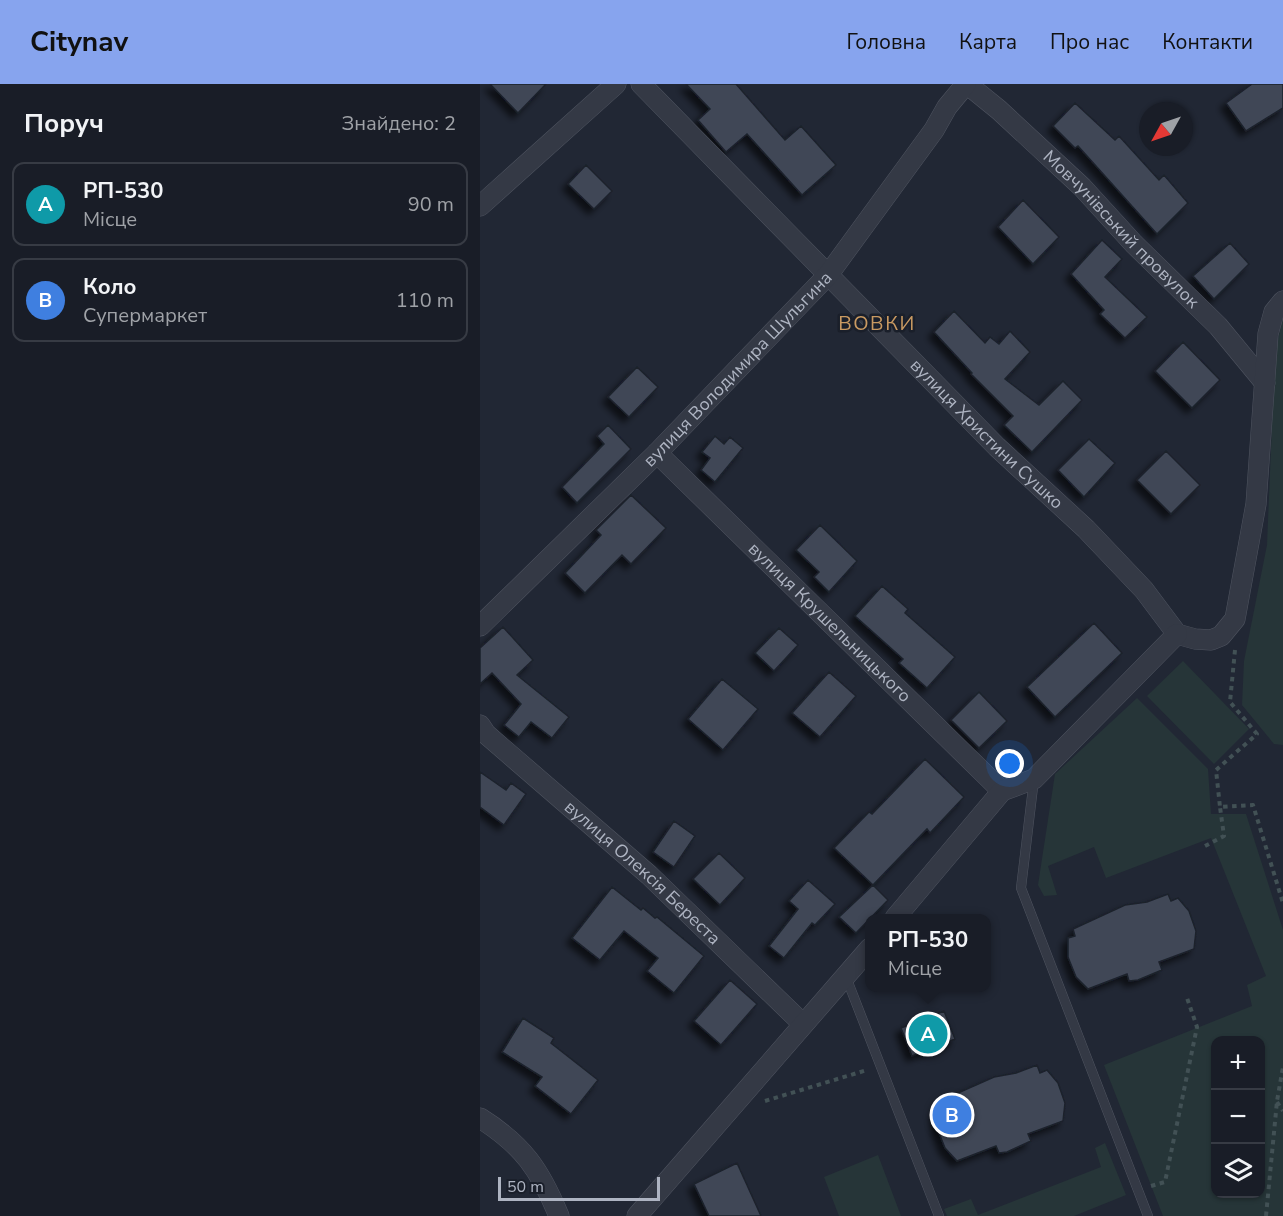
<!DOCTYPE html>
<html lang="uk">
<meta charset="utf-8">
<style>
:root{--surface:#191d27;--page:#22262f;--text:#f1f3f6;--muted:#9fa2a7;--line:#373b44;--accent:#87a4ee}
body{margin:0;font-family:"Nunito Sans",sans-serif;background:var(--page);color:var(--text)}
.controls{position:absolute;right:18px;bottom:18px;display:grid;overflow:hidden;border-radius:12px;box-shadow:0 2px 4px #0004}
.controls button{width:54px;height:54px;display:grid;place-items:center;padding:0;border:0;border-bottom:2px solid var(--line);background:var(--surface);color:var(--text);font:30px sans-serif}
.compass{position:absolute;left:659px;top:18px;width:54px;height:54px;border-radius:50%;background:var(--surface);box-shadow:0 2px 4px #0004;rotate:230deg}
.scale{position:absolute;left:18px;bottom:15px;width:162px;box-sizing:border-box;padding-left:6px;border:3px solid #aeb4c2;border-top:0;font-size:16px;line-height:21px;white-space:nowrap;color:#aeb4c2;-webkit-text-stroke:4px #1a1f2a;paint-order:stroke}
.you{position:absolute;left:530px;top:680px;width:21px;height:21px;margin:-15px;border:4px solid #fff;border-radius:50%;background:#1a73e8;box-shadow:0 0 0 9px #1a73e833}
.badge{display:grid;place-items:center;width:39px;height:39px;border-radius:50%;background:var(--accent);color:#fff;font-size:20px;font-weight:700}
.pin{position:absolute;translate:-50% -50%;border:3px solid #fff;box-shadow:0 2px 6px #0006}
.popup{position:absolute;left:385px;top:830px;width:126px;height:78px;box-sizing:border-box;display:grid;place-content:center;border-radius:12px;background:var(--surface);filter:drop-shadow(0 2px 4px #0005);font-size:20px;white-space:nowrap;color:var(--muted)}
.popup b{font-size:22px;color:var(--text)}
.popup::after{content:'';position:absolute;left:50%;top:100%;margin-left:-12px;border:12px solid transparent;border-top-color:var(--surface)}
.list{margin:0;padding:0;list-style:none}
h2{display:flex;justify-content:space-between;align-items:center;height:78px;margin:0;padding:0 24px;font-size:26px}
h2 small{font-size:20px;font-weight:400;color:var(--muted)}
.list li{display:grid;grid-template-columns:39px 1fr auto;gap:18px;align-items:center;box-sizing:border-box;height:84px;margin:0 12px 12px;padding:0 12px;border:2px solid var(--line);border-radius:12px}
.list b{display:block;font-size:22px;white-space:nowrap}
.list p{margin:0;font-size:20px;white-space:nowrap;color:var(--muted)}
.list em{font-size:20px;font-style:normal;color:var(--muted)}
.icon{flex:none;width:33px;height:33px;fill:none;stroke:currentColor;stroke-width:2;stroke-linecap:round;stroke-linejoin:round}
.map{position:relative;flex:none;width:803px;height:1132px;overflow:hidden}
header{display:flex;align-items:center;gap:36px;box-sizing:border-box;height:84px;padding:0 30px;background:var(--accent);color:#111}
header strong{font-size:28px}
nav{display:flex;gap:33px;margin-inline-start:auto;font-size:21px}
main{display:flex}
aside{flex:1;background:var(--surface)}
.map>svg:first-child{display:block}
.green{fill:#263538;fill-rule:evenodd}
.building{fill:#3f4757;stroke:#1c212c;stroke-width:1.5;filter:url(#shadow)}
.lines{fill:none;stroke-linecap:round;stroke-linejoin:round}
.service-casing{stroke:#4f5460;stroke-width:10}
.minor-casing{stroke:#4f5460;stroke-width:21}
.path{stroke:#425155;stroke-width:4;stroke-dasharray:4.5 4.5;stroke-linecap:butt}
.service{stroke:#343945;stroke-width:9}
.minor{stroke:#343945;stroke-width:20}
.labels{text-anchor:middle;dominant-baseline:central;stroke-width:5;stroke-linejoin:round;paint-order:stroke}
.street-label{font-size:18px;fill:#aeb4c2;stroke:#1a1f2a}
.neighbourhood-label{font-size:20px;letter-spacing:1.5px;fill:#c99a62;stroke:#1a1f2a}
</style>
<header>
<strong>Citynav</strong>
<nav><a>Головна</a><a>Карта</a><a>Про нас</a><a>Контакти</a></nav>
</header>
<main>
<aside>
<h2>Поруч<small>Знайдено: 2</small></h2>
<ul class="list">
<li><span class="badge" style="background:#0f9aa8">A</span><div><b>РП-530</b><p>Місце</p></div><em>90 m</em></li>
<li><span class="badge" style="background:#3f7fe0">B</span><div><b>Коло</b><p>Супермаркет</p></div><em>110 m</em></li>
</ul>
</aside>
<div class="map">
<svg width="803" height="1132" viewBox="0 0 803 1132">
<defs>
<filter id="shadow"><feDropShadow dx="-5.5" dy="5.5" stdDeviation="3" flood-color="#0009"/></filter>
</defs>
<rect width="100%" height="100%" fill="#212734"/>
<path class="green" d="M803,234V661L794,660L762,621L764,577L787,461L795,268Z
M703,577L769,645L734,680L667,612Z
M657,614L728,685L731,730H766L803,846V1132H683L624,981L772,922L767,901L786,892L731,754L626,794L614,763L568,782L577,811L564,812L558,801L575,690ZM736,956H780V1110H736Z
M625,1059L646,1111L594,1132H467L464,1125L491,1115L498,1131L621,1083L615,1064Z
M398,1071L421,1132H359L344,1093Z"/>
<path class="building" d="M10,0H66L38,29Z
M206,0H256L305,56L321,42L356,81L322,111L267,50L246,68L218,36L230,25Z
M772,0H803V24L766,47L746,19Z
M595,19L635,56L639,52L679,96L684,91L708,119L677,150L598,62L595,64L573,42Z
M106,81L132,107L114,125L88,100Z
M543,116L579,153L553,180L518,143Z
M622,156L642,175L625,193L667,233L645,254L620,230L624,226L591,190Z
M750,159L769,180L734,215L713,192Z
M474,227L505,259L510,253L519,260L530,247L550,268L525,295L559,321L583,297L602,316L552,368L524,341L533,332L491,290L492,289L454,248Z
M703,258L740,296L712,324L675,287Z
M157,283L178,303L149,333L128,313Z
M128,341L151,365L97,419L82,403L124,360L117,352Z
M235,352L244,360L250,353L263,364L235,398L221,386L230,374L222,368Z
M609,355L635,379L604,413L578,386Z
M686,367L720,401L691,430L657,396Z
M151,411L186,444L151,480L142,471L105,509L85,489L121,451L116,446Z
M340,441L377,477L349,508L334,493L339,488L316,466Z
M402,502L428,525L425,529L475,573L447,604L419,579L423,575L375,532Z
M614,539L642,569L575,633L547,603Z
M23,543L53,576L37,591L89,633L72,654L51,638L39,653L24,641L41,620L12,589L0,600V564Z
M299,544L318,561L294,587L275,569Z
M349,588L376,612L340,653L312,629Z
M242,595L278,625L243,666L208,635Z
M499,608L527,637L499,664L471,636Z
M445,675L484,713L450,749L447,745L393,801L354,764L389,728L392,730Z
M0,688L26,706L31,699L46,710L24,741L0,723Z
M194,737L215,752L194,783L173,768Z
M239,769L265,794L240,821L213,795Z
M328,796L355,820L335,841L332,839L304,874L289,862L318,825L309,817Z
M393,801L408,816L376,849L359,833Z
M132,803L161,826L163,824L175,834L177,833L224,872L194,909L167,887L178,874L144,847L120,876L92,854Z
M688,810L691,817L698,814L709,827L716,847L714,865L679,878L682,886L658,896L649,897L647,890L608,905L596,893L588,873V854L595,852L593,845L645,821L667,818Z
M250,896L277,920L241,961L214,937Z
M464,927L475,955L432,972L421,944Z
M43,934L74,954L71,959L118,996L91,1030L55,1002L62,993L22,968Z
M557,981L560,989L567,986L578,999L585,1019L583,1037L548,1050L551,1057L527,1068L519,1069L516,1062L477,1077L465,1064L457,1044V1026L464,1023L462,1016L514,993L536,989Z
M257,1079L281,1132H229L214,1100Z"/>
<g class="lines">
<g class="service-casing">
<path id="service" d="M554,695L541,804L668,1132
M366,893L459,1132"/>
</g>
<g class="minor-casing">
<g id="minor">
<path id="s1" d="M161,0L517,363L606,445L664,506L697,550"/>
<path id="s2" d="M487,0L519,26L602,103L654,160L738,242L785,299"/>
<path d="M0,122L136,0"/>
<path id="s3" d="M177,369L522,707"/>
<path id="s4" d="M0,542L177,369L348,191L454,46L467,23L486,0"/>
<path d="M697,550L715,555L731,556L741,552L755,535L776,420L788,250L794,228L803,217"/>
<path id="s5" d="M0,641L6,650L169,791L323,940"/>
<path d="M415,834L522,707L554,695L697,550"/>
<path d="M0,1034C43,1061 60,1086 79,1132"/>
<path d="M157,1132L390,864"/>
</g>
</g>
<path class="path" d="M755,566L750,618L777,650L736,686L740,723L773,721L803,819
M725,762L744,752L740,723
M285,1017L387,986
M797,1018L803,1027
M671,1102L685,1098L717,943L707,914
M786,1132L797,1017L803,983"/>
<use href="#service" class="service"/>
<use href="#minor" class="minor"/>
</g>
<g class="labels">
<g class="street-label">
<text stroke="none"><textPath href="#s2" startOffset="212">Мовчунівський провулок</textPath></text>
<text stroke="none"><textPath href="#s4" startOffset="364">вулиця Володимира Шульгина</textPath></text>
<text stroke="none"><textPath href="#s1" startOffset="492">вулиця Христини Сушко</textPath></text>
<text stroke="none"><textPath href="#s3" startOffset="242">вулиця Крушельницького</textPath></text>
<text stroke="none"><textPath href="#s5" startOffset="220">вулиця Олексія Береста</textPath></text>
</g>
<g class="neighbourhood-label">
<text x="397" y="239">ВОВКИ</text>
</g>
</g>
</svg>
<div class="controls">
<button>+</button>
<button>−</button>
<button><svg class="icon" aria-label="layers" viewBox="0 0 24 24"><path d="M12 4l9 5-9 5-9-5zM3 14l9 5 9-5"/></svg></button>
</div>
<svg class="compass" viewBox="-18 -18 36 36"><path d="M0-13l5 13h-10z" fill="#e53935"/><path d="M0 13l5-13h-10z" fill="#9fa2a7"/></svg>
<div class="scale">50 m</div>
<div class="you"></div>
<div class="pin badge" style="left:448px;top:950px;background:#0f9aa8">A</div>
<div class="popup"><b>РП-530</b>Місце</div>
<div class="pin badge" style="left:472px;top:1031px;background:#3f7fe0">B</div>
</div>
</main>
